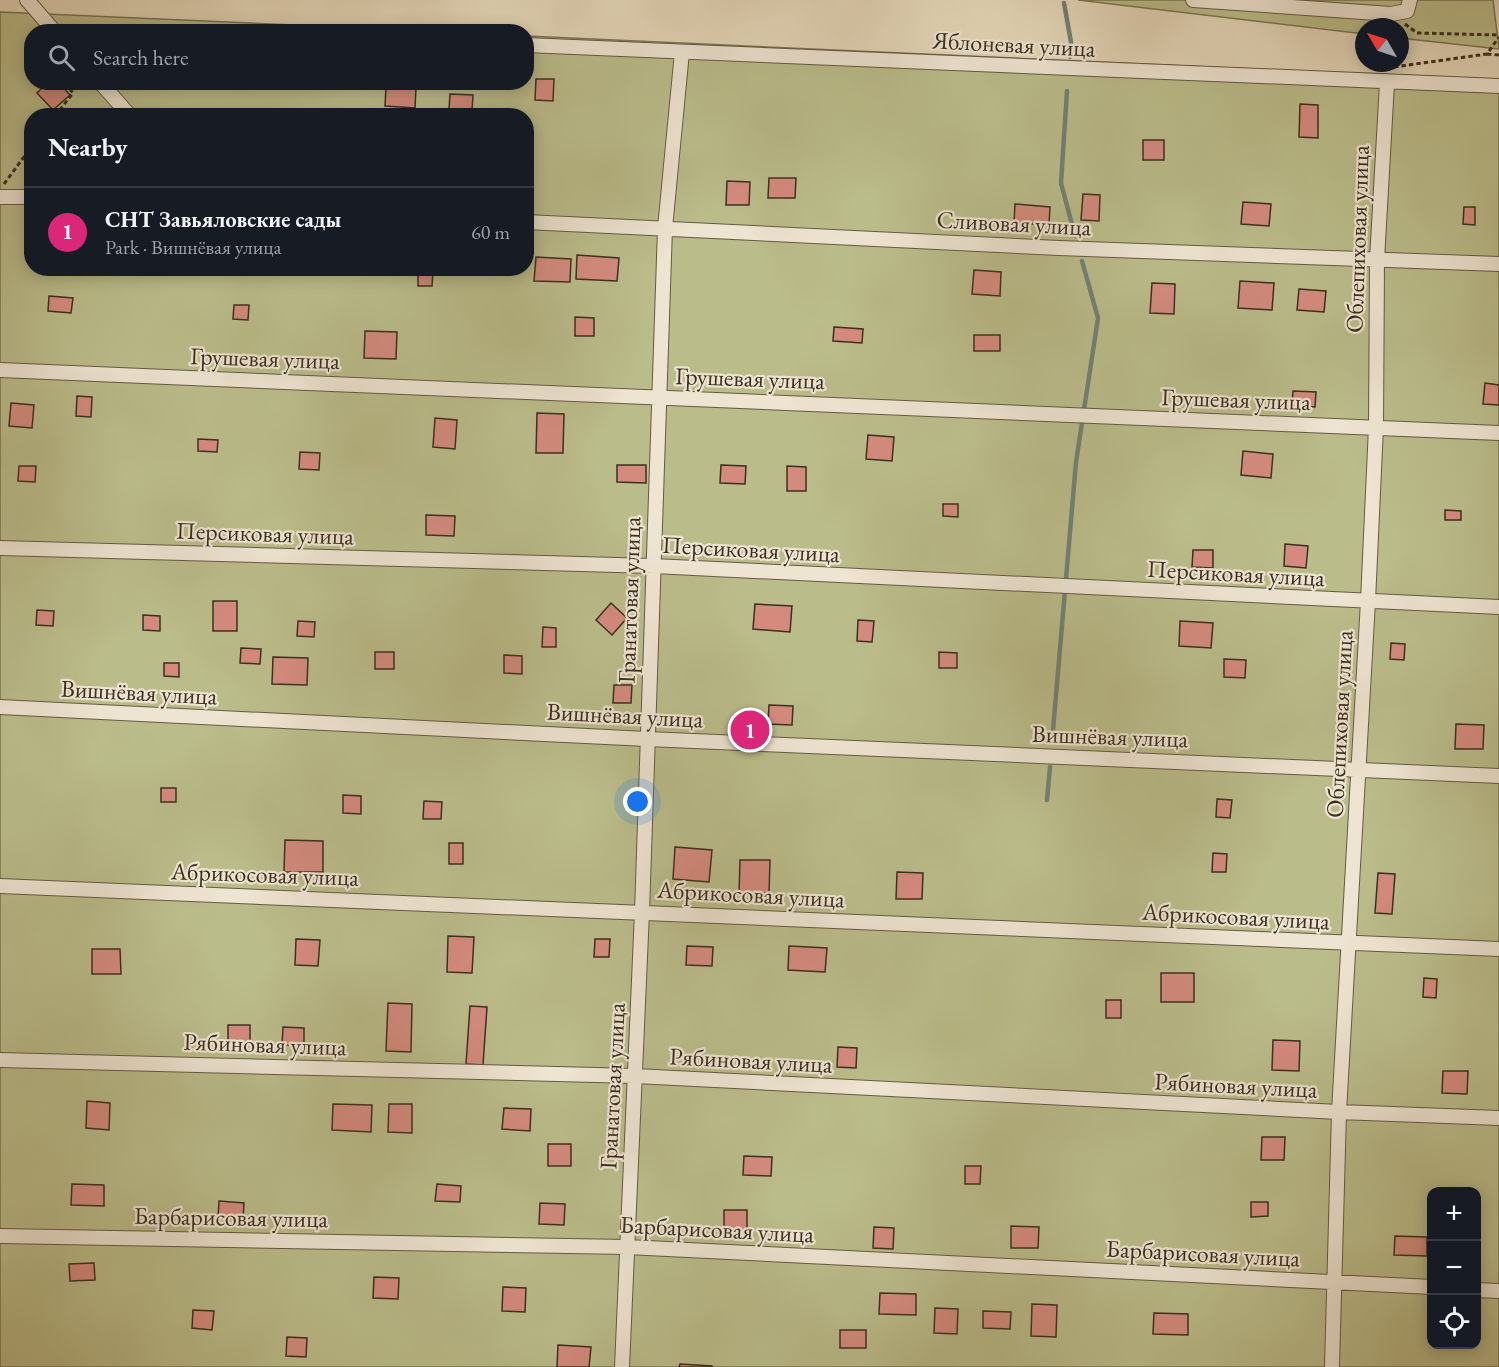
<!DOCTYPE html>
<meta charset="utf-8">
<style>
:root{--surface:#171b24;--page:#20242c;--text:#f1f3f6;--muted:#9ea1a6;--line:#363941;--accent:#db2777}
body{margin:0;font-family:"EB Garamond",serif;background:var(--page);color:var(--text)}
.controls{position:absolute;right:18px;bottom:18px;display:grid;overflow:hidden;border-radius:12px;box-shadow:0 3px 15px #0003}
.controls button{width:54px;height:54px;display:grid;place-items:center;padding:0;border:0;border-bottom:2px solid var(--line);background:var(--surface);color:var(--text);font:30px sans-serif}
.compass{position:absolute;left:1355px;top:18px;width:54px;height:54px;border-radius:50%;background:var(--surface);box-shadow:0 3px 15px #0003;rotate:309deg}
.you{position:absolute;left:638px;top:802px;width:21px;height:21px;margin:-15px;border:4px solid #fff;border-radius:50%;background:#1a73e8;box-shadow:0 0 0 9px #1a73e833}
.badge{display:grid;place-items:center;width:39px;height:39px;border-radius:50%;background:var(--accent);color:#fff;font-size:20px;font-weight:700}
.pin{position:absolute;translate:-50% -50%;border:3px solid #fff;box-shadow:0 2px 6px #0006}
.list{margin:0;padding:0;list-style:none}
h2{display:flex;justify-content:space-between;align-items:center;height:78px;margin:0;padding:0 24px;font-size:26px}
h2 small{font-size:20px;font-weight:400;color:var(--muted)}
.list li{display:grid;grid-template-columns:39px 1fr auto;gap:18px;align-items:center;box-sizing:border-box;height:90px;padding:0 24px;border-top:2px solid var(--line)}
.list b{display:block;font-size:22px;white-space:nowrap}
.list p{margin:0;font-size:20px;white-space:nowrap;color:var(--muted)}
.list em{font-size:20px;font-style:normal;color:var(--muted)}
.icon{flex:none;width:33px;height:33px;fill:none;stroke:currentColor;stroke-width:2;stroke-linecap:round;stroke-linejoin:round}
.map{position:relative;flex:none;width:1499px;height:1367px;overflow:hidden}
.search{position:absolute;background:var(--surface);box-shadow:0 3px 15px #0003;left:24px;top:24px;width:510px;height:66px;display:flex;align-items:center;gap:15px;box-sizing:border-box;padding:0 21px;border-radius:24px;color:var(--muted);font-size:22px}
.panel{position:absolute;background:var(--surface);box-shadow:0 3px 15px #0003;left:24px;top:108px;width:510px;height:168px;border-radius:24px}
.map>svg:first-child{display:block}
.green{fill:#babc8a;stroke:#7b7654;stroke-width:1.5;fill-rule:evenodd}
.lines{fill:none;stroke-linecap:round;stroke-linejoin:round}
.stream{stroke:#718275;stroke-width:4.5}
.building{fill:#d48b7e;stroke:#3c2f1f;stroke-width:1.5}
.street-casing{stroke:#665945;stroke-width:16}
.path{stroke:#3c2f1f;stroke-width:3;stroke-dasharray:4.5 3;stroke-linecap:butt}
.street{stroke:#ede4d1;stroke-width:14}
.labels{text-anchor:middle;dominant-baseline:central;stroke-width:4.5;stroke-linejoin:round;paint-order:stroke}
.street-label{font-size:24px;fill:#3c2f1f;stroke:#ede4d1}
</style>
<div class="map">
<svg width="1499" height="1367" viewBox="0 0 1499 1367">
<rect width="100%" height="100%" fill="#e3d6b8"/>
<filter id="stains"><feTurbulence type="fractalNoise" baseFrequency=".00333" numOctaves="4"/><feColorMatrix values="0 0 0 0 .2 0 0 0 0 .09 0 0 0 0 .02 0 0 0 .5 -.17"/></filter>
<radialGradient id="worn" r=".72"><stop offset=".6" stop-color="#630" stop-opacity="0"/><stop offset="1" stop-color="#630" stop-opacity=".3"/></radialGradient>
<path class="green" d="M1078,0H1493L1499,49L1400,38V27H1364V34Z
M0,12L432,31L32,32V82H526L527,36L1499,80V1367H0ZM32,116H526V268H32ZM1432,1192H1476V1344H1432Z"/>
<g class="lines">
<path class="stream" d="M1064,3L1071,42L1070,57
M1067,91L1061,183L1075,236
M1052,742L1076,462L1098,318L1082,261
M1047,800L1050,767"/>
</g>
<path class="building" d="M536,79H554L553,101L535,100Z
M48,82H58L70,95L53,110L37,93Z
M386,87L416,88L415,108L385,106Z
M450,94L473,95L472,111L449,110Z
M1300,104L1318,105V138L1299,137Z
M1143,140H1164V160H1143Z
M769,178H796L795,198H768Z
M727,181L750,182L749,205H726Z
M1083,194L1100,195L1099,221L1081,220Z
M1243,202L1271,204L1269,226L1241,224Z
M1015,204L1050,207L1049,225L1014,223Z
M1464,207H1475V225L1463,224Z
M577,255L619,258L617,281L576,279Z
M536,257L571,259L570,282L534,281Z
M418,270H433L432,286H418Z
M974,270L1001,272L1000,296L972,294Z
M1240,281L1274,283L1272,310L1238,308Z
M1152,283L1175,284L1174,314L1150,313Z
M1299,289L1326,291L1324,312L1297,310Z
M49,296L73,298L71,313L48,311Z
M234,305H249L248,320L233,319Z
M575,317L594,318V336H575Z
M834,327L863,329L862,343L833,341Z
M365,331L397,332L396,359L364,358Z
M974,335H1000V351H974Z
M1485,383L1499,385V405L1483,404Z
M1293,391L1316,392L1315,407L1292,406Z
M77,396L92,397L91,417L76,416Z
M11,403L34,405L32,428L9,426Z
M537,413L564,414L563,453H536Z
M435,418L457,420L455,449L433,447Z
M868,435L894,437L892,461L866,459Z
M198,439L218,440L217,452L198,451Z
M1243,451L1273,454L1271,478L1241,475Z
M300,452L320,453L319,470L299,469Z
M617,465H646V483L617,482Z
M721,465L746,466L745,484L720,483Z
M19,466H36L35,482L18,481Z
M787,466L806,467V491H787Z
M943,504H958V517L943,516Z
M1445,510L1461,511V520H1445Z
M426,515L455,516L454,536L426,535Z
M1285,544L1308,546L1306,568L1284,566Z
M1193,550H1213V568L1192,567Z
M213,601H237V631H213Z
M611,603L627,618L612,635L596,620Z
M755,604L792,606L790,632L753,629Z
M37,610L54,611L53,626L36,625Z
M143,615L160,616V631L143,630Z
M858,620L874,621L872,642L857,641Z
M298,621L315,622L314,637L297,636Z
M1180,621L1213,623L1211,648L1179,646Z
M543,627L556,628V647H542Z
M1391,643L1405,644L1404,660L1390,659Z
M241,648L261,649L260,664L240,663Z
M375,652H394V669H375Z
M939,652L957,653V668H939Z
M504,655L522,656V674L504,673Z
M273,657L308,658L307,685L272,684Z
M1224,659L1246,660L1245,678L1224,677Z
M164,663H179V677L164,676Z
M614,685H632L631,703H613Z
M769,705L793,706L792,725L768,724Z
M1456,724L1484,725L1483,749H1455Z
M161,788H176V802H161Z
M343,795L361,796V814L343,813Z
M1217,799L1232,800L1230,818L1216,817Z
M424,801L442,802L441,819H423Z
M285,840L323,841V872H284Z
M449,843H463V864H449Z
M675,847L712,850L709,882L673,879Z
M1213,853L1227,854L1226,872H1212Z
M740,860H770L769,893H739Z
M897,872L923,873L922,899H896Z
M1378,873L1395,874L1392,914L1375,913Z
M448,936L474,937L472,973L447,972Z
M296,939L320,940L318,966L295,965Z
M595,939H610L609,957H594Z
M687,946L713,947L712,966L686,965Z
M789,946L827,948L825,972L788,970Z
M92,949H120L121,974H92Z
M1161,973H1194V1002H1161Z
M1424,978L1437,979L1436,998L1423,997Z
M1106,1000H1121V1018H1106Z
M388,1003L412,1004L411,1052L386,1051Z
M470,1006L487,1007L483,1065L466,1064Z
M228,1025H250V1042H228Z
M283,1027L304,1028V1045H282Z
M1273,1040L1300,1041L1299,1071L1272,1070Z
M838,1047L857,1048L856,1068L837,1067Z
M1443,1071H1468L1467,1094L1442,1093Z
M87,1101L110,1103L109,1130L86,1128Z
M333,1104L372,1105L371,1132L332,1130Z
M389,1104H412V1133L388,1132Z
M504,1108L531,1109L530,1131L502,1129Z
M1262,1137H1285L1284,1160H1261Z
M548,1144H571V1166H548Z
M744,1156L772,1157L771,1176L743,1175Z
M965,1166H981L980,1184H965Z
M72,1184L104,1185V1206L71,1205Z
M437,1184L461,1186L460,1202L435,1201Z
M219,1201L244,1203L243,1219L218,1218Z
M1251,1202H1268V1216L1251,1217Z
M540,1203L565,1204L564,1225L539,1224Z
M724,1210H747V1232H724Z
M1011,1226L1039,1227L1038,1248H1011Z
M874,1227L894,1228L893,1249L873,1248Z
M1395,1236L1427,1237V1256L1394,1255Z
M94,1263L95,1280L70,1281L69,1264Z
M374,1277L399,1278L398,1299L373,1298Z
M503,1287L526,1288L525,1312L502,1311Z
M880,1293L916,1294V1315L879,1314Z
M1032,1304L1057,1305L1056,1337L1031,1336Z
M935,1308L958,1309L957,1334L934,1333Z
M193,1310L214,1311L212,1330L192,1328Z
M983,1311L1011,1312L1010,1329L983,1328Z
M1154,1313L1188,1314V1335L1153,1334Z
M840,1330H866V1348H840Z
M287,1337L307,1338L306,1357L286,1356Z
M558,1345L591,1347L589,1367H557Z
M680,1364L712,1366V1367H679Z"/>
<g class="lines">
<g class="street-casing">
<path id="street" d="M27,0L55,32
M1193,0L1391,14L1407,11L1410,0
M526,45L1499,86
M100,82L130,116
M0,197H32
M526,222L1059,248L1499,264
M0,370L1499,433
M0,548L653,566L1499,607
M0,707L647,739L1499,776
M0,886L1499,949
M0,1060L635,1076L1339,1112L1499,1118
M0,1236L627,1247L1432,1287
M1476,1290L1499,1291
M622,1367L642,912L665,228L682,52
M1332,1367L1339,1112L1368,601L1376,427L1377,260L1387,83"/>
</g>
<path class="path" d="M1405,24L1417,33L1499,35
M1487,54L1499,55
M1394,67L1487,54L1499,37
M55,116L73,93L64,82
M4,184L32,146"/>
<use href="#street" class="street"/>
</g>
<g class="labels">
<g class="street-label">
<text transform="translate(1014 44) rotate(3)">Яблоневая улица</text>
<text transform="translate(1014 223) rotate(3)">Сливовая улица</text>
<text transform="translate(1357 239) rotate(-88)">Облепиховая улица</text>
<text transform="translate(265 358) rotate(2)">Грушевая улица</text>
<text transform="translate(750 378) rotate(2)">Грушевая улица</text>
<text transform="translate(1236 399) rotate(2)">Грушевая улица</text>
<text transform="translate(265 533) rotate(2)">Персиковая улица</text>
<text transform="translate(751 549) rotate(3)">Персиковая улица</text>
<text transform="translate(1236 573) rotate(3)">Персиковая улица</text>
<text transform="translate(629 600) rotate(-88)">Гранатовая улица</text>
<text transform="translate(139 692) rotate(3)">Вишнёвая улица</text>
<text transform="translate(625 715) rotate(3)">Вишнёвая улица</text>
<text transform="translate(1339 724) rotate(-87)">Облепиховая улица</text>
<text transform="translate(1110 736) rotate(2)">Вишнёвая улица</text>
<text transform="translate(265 874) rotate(2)">Абрикосовая улица</text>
<text transform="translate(751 894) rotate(3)">Абрикосовая улица</text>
<text transform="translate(1236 916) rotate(3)">Абрикосовая улица</text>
<text transform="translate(265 1044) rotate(2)">Рябиновая улица</text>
<text transform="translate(751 1060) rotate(3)">Рябиновая улица</text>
<text transform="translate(1236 1085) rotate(3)">Рябиновая улица</text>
<text transform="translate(612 1086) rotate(-87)">Гранатовая улица</text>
<text transform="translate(231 1217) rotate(1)">Барбарисовая улица</text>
<text transform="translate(717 1229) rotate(3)">Барбарисовая улица</text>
<text transform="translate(1203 1253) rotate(3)">Барбарисовая улица</text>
</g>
</g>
<rect width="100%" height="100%" filter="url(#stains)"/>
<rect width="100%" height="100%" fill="url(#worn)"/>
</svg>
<div class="controls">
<button>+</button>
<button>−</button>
<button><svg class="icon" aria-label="locate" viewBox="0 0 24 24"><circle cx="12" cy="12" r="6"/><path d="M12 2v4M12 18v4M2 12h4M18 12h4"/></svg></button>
</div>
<svg class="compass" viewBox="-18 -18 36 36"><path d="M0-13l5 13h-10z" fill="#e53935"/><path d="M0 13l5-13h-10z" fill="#9ea1a6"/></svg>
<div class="you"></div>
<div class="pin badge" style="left:750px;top:730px">1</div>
<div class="search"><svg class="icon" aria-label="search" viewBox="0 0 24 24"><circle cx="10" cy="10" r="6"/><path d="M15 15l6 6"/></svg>Search here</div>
<section class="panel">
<h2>Nearby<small></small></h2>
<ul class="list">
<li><span class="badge">1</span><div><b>СНТ Завьяловские сады</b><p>Park · Вишнёвая улица</p></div><em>60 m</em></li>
</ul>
</section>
</div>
